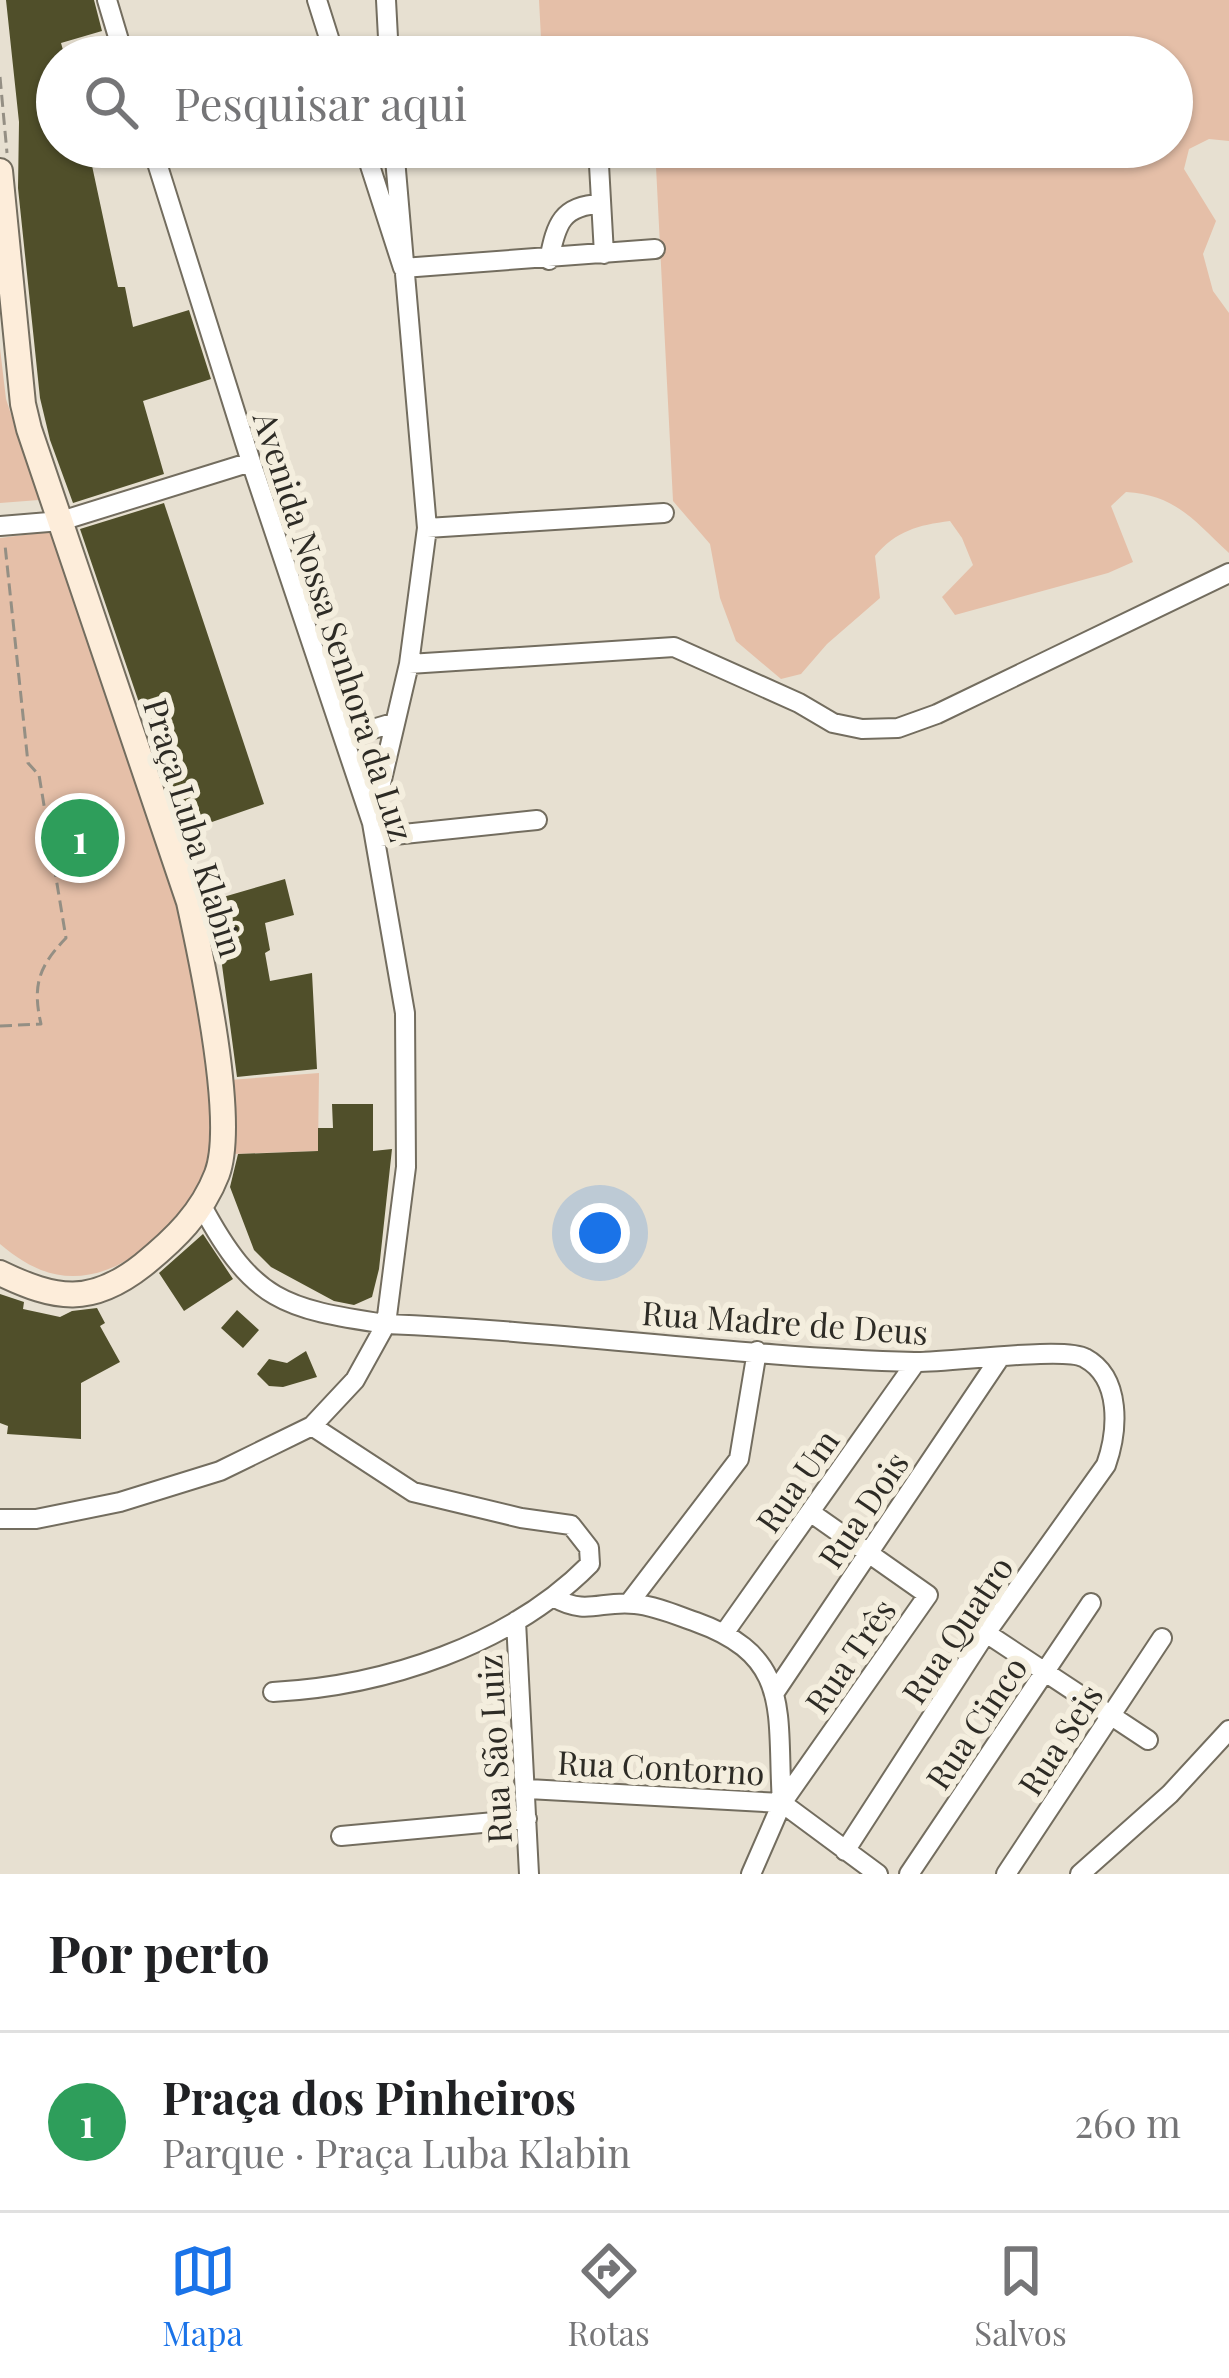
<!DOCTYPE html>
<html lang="pt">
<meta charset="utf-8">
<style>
:root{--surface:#fff;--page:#f2f2f2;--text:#202124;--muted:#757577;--line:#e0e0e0;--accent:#1a73e8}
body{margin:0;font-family:"Playfair Display",serif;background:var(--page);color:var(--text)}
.you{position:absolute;left:600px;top:1233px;width:42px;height:42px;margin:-30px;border:9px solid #fff;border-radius:50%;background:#1a73e8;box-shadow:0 0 0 18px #1a73e833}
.badge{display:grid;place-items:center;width:78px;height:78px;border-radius:50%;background:var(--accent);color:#fff;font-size:39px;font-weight:700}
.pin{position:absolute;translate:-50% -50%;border:6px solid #fff;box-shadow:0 3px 12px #0006}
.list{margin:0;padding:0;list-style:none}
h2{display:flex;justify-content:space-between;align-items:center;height:156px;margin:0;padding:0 48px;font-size:51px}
h2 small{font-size:39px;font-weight:400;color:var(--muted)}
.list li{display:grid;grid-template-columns:78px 1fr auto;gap:36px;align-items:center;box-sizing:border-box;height:180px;padding:0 48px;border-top:3px solid var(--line)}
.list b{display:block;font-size:45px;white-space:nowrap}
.list p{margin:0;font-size:39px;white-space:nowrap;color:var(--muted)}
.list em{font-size:39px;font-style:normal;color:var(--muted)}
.icon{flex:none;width:66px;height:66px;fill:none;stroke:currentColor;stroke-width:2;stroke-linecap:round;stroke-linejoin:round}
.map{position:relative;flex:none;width:1229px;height:1874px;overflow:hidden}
.search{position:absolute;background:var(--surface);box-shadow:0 3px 9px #0004;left:36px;right:36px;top:36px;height:132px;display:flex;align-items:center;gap:30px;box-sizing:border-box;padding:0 42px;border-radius:66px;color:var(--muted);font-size:45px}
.sheet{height:336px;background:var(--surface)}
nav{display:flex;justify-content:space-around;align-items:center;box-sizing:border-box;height:168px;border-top:3px solid var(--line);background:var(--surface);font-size:33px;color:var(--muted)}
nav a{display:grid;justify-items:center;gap:6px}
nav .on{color:var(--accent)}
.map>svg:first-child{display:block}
.green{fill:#e5bfa8}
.building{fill:#504f2a}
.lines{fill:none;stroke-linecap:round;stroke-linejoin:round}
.street-casing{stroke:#736d5f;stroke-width:22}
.secondary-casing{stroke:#736d5f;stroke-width:28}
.path{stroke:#948f84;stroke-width:3;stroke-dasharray:12 6;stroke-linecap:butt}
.street{stroke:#fff;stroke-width:18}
.secondary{stroke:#fdedda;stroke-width:24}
.labels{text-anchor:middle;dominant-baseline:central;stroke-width:12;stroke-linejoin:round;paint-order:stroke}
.street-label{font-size:33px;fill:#2d2b25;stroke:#f4eede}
</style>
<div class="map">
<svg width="1229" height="1874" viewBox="0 0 1229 1874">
<rect width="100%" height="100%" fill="#e7e0d1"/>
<path class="green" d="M539,0H1229V141L1209,139L1189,149L1184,169L1216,221L1203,254L1213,291L1229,313V553C1195,522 1177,495 1126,492L1111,506L1133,562L1108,573L955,615L942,597L973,565L962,538L950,521C918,525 896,531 875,556L880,598L827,644L801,674L781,679L736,641L720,598L710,544L673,501L655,147H1172V57H542Z
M0,348L6,399L39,500L0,503Z
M55,531C117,716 197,903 211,1100C212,1121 219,1151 212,1172C200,1207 148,1251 116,1266C72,1286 36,1275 0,1244V538Z
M319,1073L318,1151L234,1154L230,1080Z"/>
<path class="building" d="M6,0H94L102,31L61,43L65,57H57V147H88L118,287H125L133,327L189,310L211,379L143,401L164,474L73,503L50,440L40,398L18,188L19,122Z
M164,503L264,804L183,832L80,529Z
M285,879L294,915L265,923L270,950L265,953L270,981L312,973L317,1069L237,1077L218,935L213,937L206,902Z
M332,1104H373V1151L392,1149L379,1269L372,1297L354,1305L334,1301L271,1267L254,1250L230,1187L238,1154L318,1151V1128H333Z
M203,1234L233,1279L184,1311L159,1273Z
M0,1294L24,1302L23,1309L60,1317L72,1311L97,1308L105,1323L100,1326L120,1362L81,1383V1439L7,1434L8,1426L0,1423Z
M237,1310L259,1330L243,1348L221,1328Z
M306,1351L317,1377L283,1387L269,1386L257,1374L269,1359L287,1363Z"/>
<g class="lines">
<g class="street-casing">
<path id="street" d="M107,0L124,57
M317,0L335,57
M386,0L389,57
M364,147L403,268L655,249
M598,147L604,254
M549,260C556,224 562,205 601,204
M0,526L61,521L251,462
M427,528L664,513
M409,664L674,647L799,703L833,723L862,729L898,728L937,714L1229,573
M346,737L393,723
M373,818L409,664L427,528L394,147
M375,837L537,820
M202,1206C253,1301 284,1309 386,1324C562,1331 738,1357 914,1362C948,1363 1064,1346 1085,1358C1122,1378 1118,1431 1106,1465L986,1633L845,1851
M0,1519H36L120,1502L220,1471L312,1426L355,1380L386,1324L406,1167L405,1013L372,823L251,462L152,147
M555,1598C587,1616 601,1600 635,1604C656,1606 676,1615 696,1622C794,1657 776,1714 782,1803
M629,1603L739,1459L757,1351
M516,1621L529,1874
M725,1632L916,1362
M986,1633L1148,1740
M273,1692C385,1686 510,1645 590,1564L589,1548L571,1525L521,1518L413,1492L312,1426
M775,1692L999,1359
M528,1789L782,1803
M782,1803L878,1874
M341,1836L527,1819
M751,1874L782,1803L928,1595L810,1512
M909,1874L1091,1603
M1006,1874L1162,1638
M1080,1874L1170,1794L1229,1730"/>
</g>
<g class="secondary-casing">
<path id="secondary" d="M0,171L23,404L29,429L189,902C202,961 237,1120 217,1174C202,1213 175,1239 143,1265C91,1306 56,1300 0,1273"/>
</g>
<path class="path" d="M0,77L7,153
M0,1026L41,1024C32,985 39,966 66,938L39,775L28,763L5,545"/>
<use href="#street" class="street"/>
<use href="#secondary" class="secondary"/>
</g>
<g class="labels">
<g class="street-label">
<text transform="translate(335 626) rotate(72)">Avenida Nossa Senhora da Luz</text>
<text transform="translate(195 827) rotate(73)">Praça Luba Klabin</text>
<text transform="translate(785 1321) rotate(4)">Rua Madre de Deus</text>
<text transform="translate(796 1480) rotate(-55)">Rua Um</text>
<text transform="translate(862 1509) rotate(-56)">Rua Dois</text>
<text transform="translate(956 1629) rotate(-56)">Rua Quatro</text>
<text transform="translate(849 1655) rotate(-55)">Rua Três</text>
<text transform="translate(975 1722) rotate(-56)">Rua Cinco</text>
<text transform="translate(1059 1739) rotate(-57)">Rua Seis</text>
<text transform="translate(493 1749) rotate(-93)">Rua São Luiz</text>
<text transform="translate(661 1766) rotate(3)">Rua Contorno</text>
</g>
</g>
</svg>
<div class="you"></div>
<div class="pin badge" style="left:80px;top:838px;background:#2e9e5b">1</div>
<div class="search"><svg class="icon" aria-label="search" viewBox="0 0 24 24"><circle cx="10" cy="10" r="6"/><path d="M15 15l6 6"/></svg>Pesquisar aqui</div>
</div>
<section class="sheet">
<h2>Por perto<small></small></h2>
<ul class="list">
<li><span class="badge" style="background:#2e9e5b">1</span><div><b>Praça dos Pinheiros</b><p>Parque · Praça Luba Klabin</p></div><em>260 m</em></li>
</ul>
</section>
<nav>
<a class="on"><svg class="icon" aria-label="map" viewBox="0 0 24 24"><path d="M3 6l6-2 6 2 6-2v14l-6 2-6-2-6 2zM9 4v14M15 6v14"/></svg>Mapa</a>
<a><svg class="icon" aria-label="directions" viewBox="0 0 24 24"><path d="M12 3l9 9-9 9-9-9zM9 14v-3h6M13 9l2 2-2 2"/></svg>Rotas</a>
<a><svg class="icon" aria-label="saved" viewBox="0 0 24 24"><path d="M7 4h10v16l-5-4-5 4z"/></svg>Salvos</a>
</nav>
